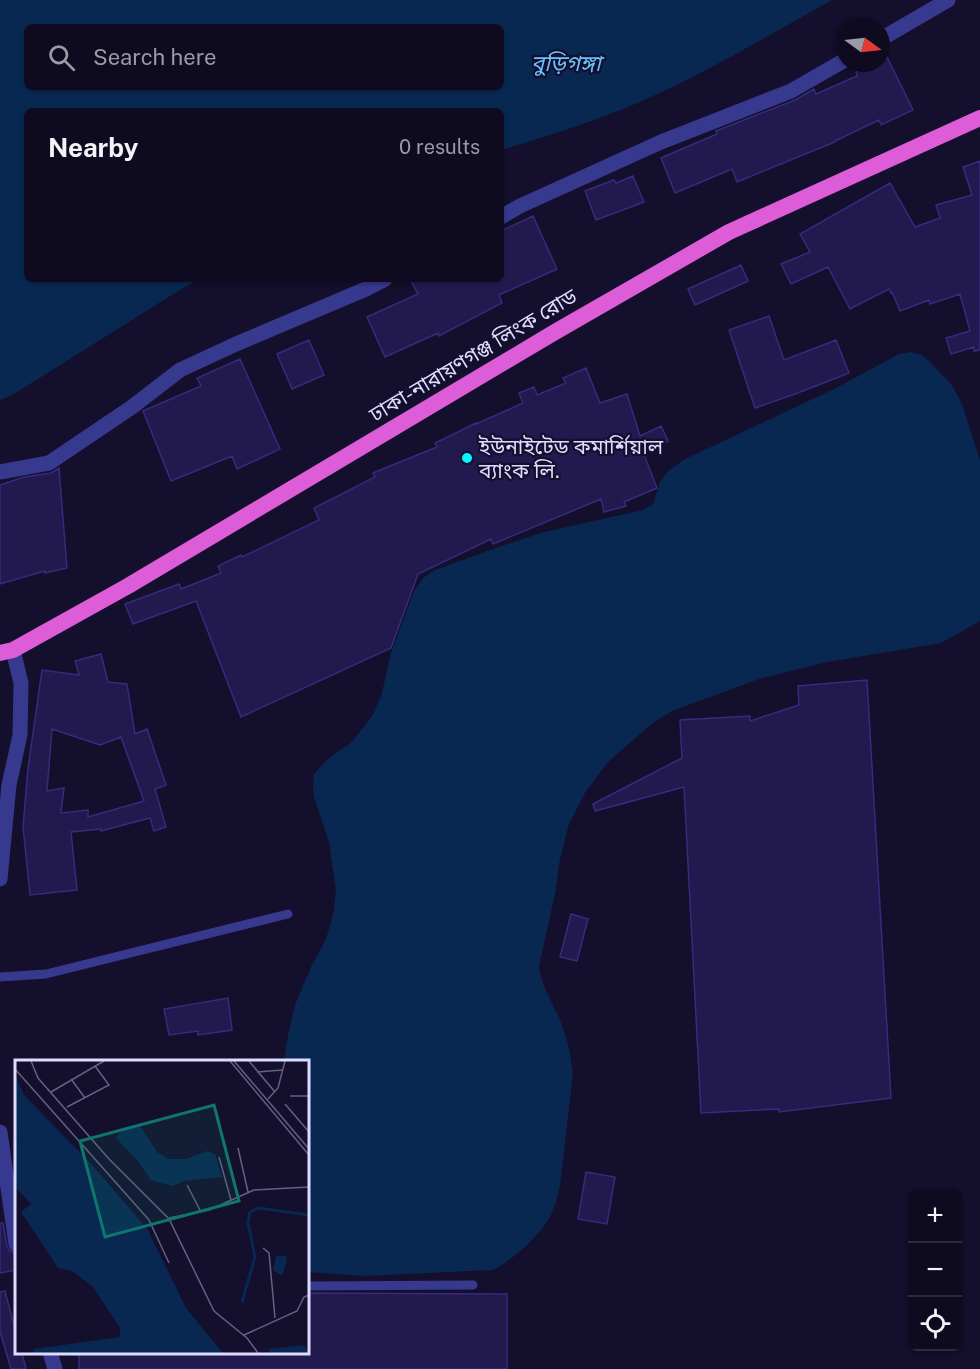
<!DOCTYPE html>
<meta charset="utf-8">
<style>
:root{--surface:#0e0b21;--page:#1c192e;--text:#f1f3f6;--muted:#9b9ba5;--line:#2e2b3f}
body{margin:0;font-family:"Public Sans","Noto Sans Bengali",sans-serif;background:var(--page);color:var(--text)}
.controls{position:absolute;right:18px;bottom:18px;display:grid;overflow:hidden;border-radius:9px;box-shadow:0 2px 4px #0004}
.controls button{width:54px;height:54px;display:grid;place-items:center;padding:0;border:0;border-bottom:2px solid var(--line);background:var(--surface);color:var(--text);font:30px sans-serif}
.compass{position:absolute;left:836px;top:18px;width:54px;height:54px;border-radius:50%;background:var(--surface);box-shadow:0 2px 4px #0004;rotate:105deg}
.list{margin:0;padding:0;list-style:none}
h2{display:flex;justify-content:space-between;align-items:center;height:78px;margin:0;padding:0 24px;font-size:26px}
h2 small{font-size:20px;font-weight:400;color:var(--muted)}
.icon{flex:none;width:33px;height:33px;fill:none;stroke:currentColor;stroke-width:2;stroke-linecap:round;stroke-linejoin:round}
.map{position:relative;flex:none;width:980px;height:1369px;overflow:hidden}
.search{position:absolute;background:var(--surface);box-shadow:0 2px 4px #0004;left:24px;top:24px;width:480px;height:66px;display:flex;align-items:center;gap:15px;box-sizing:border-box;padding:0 21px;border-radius:9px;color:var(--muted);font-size:22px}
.panel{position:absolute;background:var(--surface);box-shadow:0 2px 4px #0004;left:24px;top:108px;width:480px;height:174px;border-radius:9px}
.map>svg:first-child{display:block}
.water{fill:#092851;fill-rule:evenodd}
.building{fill:#221a4e;stroke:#362b7c;stroke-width:1.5;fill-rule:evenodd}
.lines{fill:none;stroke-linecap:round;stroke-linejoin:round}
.service{stroke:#37398e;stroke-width:9}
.minor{stroke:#37398e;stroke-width:15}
.tertiary{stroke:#37398e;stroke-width:15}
.trunk{stroke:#dd5cd8;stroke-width:16}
.poi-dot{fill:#07f5ff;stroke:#130f2c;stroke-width:2}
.labels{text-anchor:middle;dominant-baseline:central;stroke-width:4.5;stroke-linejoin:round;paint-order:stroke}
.street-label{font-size:21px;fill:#dddbff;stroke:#130f2c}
.poi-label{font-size:21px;fill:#dddbff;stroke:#130f2c;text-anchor:start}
.water-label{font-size:22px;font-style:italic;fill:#69c2ff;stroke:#130f2c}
.inset-river{fill:none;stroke:#092851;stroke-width:3}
.inset-road{fill:none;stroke:#646180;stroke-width:1.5}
.view{fill:#0f766e;fill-opacity:0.15;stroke:#0f766e;stroke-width:3}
.inset-edge{fill:none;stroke:#dddbff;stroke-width:3}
</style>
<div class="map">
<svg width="980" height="1369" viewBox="0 0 980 1369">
<rect width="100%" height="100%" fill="#130f2c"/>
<path class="water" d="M0,0H832C767,36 703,75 635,104C591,123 546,136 501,150V111H27V279H201L183,288L14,394L0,400ZM27,27H501V87H27Z
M911,352L922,355L929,361L952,385L962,404L980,460V621L941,643L827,662L759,679L672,711L650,725L607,763L585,793L569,824L560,859L555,894L539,966C541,988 556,1007 563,1028C569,1043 571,1059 573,1074L560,1185C558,1196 555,1207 550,1217C539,1236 513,1260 493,1270L364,1276L308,1272V1062L284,1061L288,1035L295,1005L311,967L326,939L333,915L336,890L334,877L329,842L314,797L313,786L314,774L328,759L352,742L372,716L381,697L391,653L414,591L423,578L435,570L507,544L544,532L643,510L653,504L660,482L668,471L685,459L834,389L899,354Z"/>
<path class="building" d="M887,57L913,110L881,125L879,120L835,141V142L737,182L732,169L675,193L661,158L717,134L716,131L795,100L814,89L816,94L857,76L856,72L875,63H881V60Z
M980,161V350L974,351V347L951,354L946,338L970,331L960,294L930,304L929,300L900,311L892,292L891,293L889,289L850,309L828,267L791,284L781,264L810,252L800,234L890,183L915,227L940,218L936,205L972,195L963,167Z
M633,176L644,202L596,220L585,191L614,180L616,183Z
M533,216L557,269L499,295L502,303L439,336L438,333L385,357L367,317L418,294L410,279H501V231Z
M741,265L748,281L695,305L688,289Z
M769,316L784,360L836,340L849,373L795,394L755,408L729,330Z
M309,340L324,375L292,389L277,354Z
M240,359L280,449L237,469L232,456L171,481L143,411L201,386L197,378Z
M586,368L600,403L627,394L640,436L661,426L668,441L643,452L657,488L624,502L626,506L604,512L601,499L493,544L491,539L418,574L391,648L241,717L196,601L133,624L125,604L179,584L181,589L221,573L218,566L241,555L242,557L319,520L314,508L375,477L373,473L437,447L435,443L476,423V424L523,403L519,393L534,387L537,395L566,383L563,378Z
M59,468L67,568L45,573V571L0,584V485L24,477L51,473Z
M101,654L108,682L127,684L135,734L147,729L166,785L155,789L166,827L154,831L150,818L101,831V829L71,832L77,890L30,895L23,827L28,768L42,670L79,675L75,661ZM52,729L100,745L121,737L144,801L88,817V810L61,813L64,788L47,791Z
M867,680L891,1098L779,1112V1109L701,1113L684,787L595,811L593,804L682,758L680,720L750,716V721L799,705L798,686Z
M571,914L588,919L577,961L560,957Z
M228,998L232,1030L198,1035V1031L169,1035L164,1009Z
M586,1172L615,1177L607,1224L578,1219Z
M0,1223H3L7,1246L9,1250L14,1253L16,1268V1270L0,1273Z
M5,1291L16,1333V1353H22L26,1369H11L0,1331V1292Z
M308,1293L507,1294V1369H79V1353H308Z"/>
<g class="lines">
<path class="service" d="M0,977L46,974L288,914
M308,1286L473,1285"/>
<path class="minor" d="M881,39L948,0
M501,217L520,206L661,142L791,91L845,60
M0,472L49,463L132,407L180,370L236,344L366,289L385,279"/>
<path class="tertiary" d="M0,879L9,785L20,735L21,683L13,650
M0,1132L16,1244
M50,1352L55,1369"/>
<path class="trunk" d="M0,653L13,650L128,586L555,332L729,232L980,118"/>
</g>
<circle class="poi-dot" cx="467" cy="458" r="6"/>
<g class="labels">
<g class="street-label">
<text transform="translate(473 355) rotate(-31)">ঢাকা-নারায়ণগঞ্জ লিংক রোড</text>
</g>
<g class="poi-label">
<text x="479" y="446">ইউনাইটেড কমার্শিয়াল<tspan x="479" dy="24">ব্যাংক লি.</tspan></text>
</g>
<g class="water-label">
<text x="566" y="63">বুড়িগঙ্গা</text>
</g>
</g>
<g transform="translate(15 1060)">
<rect width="294" height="294" fill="#130f2c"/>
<path d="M0,14L9,35L79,107L133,170L171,248L208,293H18L19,289L105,277V268L78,227L57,211L43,208L6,152L16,144L0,127ZM124,64L142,92L153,99H171L192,91L200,94L207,117L169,121L158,126L136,120L123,101L101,78L107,70ZM261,196H271L272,201L267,216L258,210ZM289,285L294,293H255L253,289Z" fill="#092851"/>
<path class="inset-river" d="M0,71L155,293M227,242L240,197L233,163L235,152L244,148L294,155"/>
<path class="inset-road" d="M16,1L23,18L94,99L154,159L199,251L232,278L243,293M215,1L294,95M219,1L294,89M234,1L260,32M0,9L134,160L154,203M242,12L268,10M56,19L70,38M36,32L89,1M275,36H294M253,39L263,28L270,1M270,44L294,72M52,47L94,25L80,6M223,88L233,132M204,97L216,140M172,125L186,152M154,158L194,150L239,130L294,127M248,188L254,193L260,258M229,275L282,251L289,237L294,235"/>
<path class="view" d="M199,45L224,141L90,177L65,81Z"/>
<rect width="294" height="294" class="inset-edge"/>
</g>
</svg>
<div class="controls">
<button>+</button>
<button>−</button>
<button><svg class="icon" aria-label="locate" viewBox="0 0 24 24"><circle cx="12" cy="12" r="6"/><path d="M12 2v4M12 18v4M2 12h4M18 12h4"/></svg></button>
</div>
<svg class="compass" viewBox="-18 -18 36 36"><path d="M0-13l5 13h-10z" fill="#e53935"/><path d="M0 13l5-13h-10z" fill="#9b9ba5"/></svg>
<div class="search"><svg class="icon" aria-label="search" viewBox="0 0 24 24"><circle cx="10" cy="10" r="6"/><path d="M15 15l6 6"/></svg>Search here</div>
<section class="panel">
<h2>Nearby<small>0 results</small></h2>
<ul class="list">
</ul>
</section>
</div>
